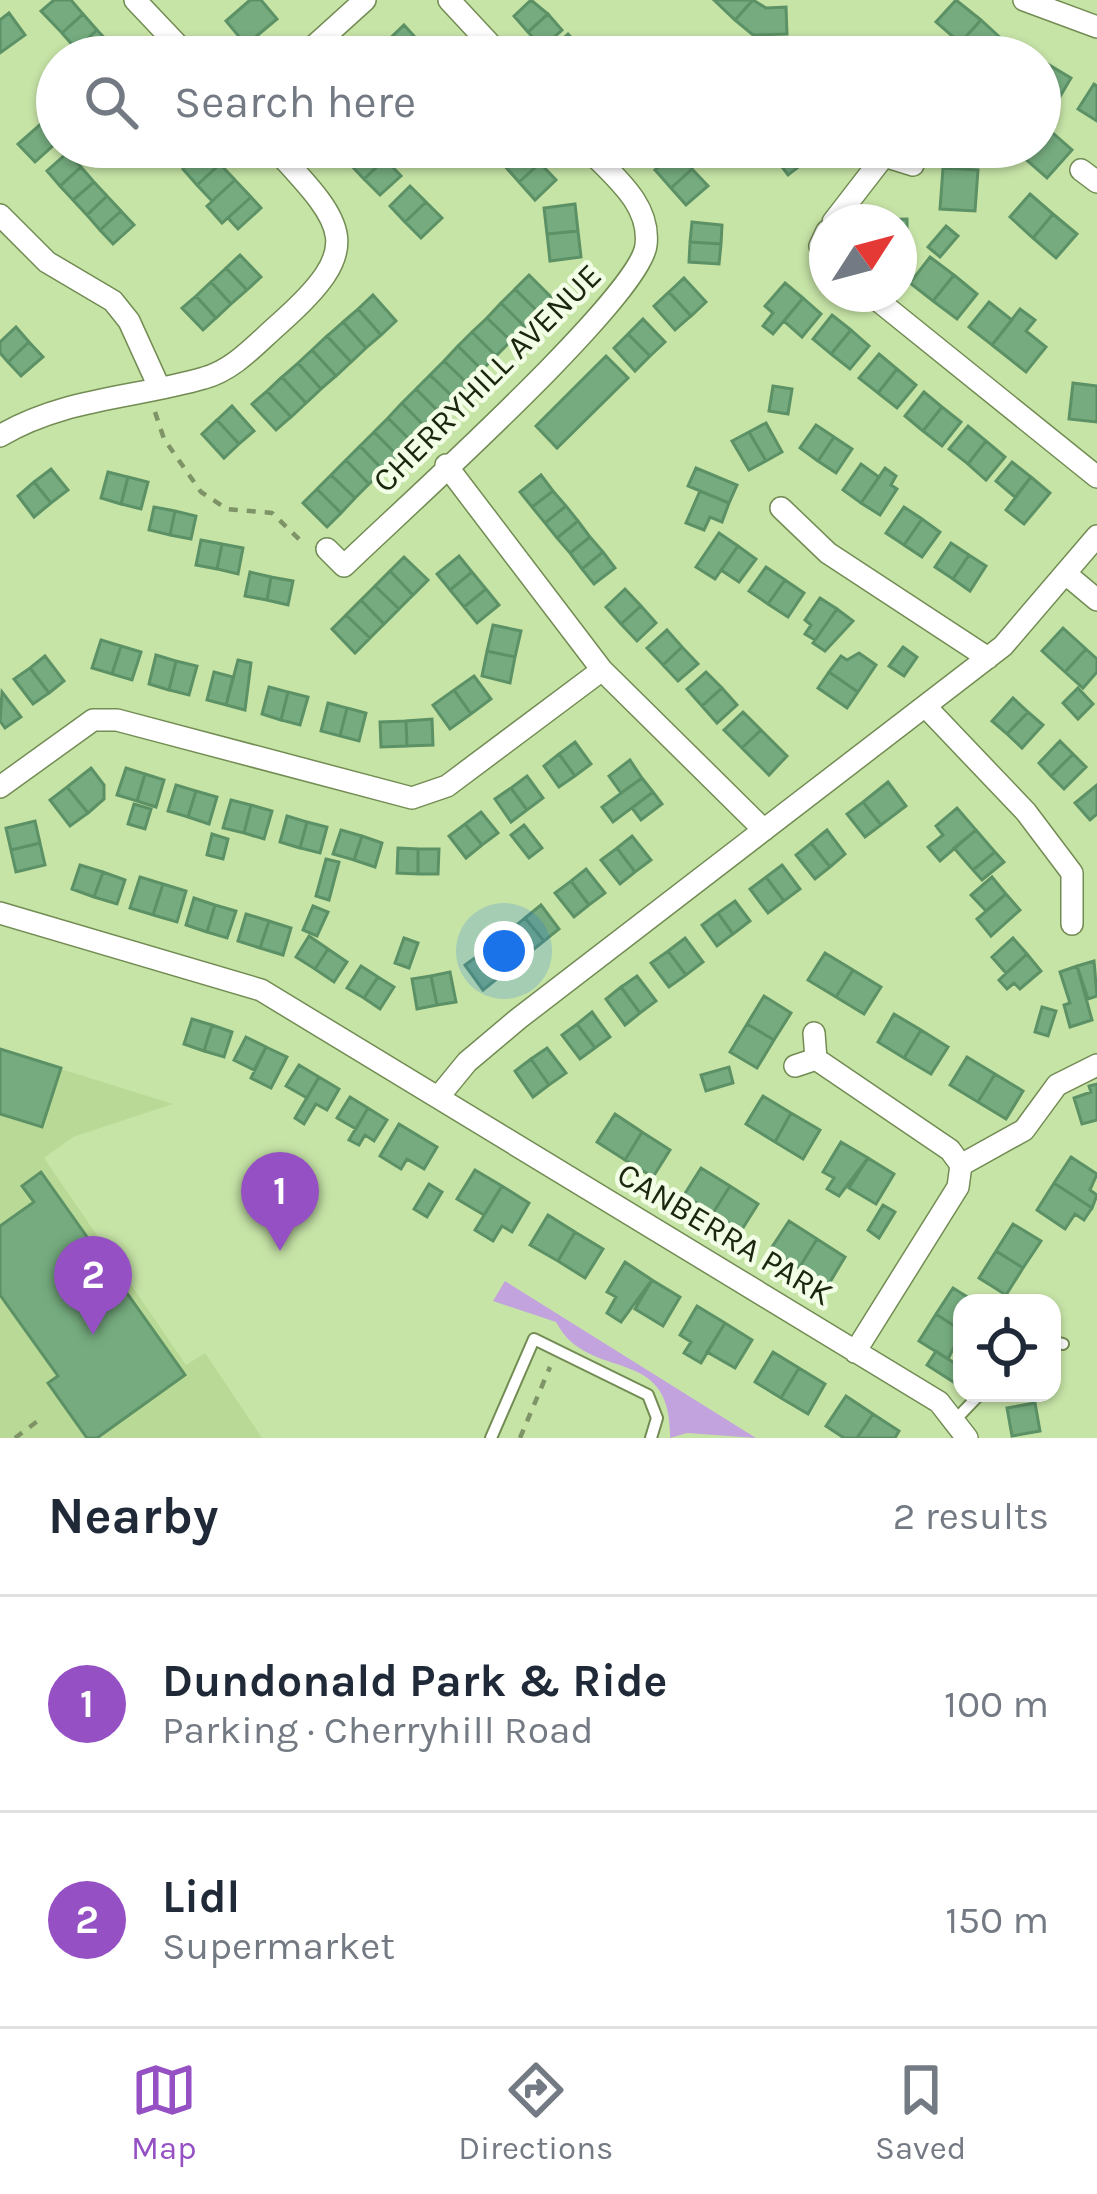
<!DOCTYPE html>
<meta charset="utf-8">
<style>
:root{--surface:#fff;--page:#f6f6f7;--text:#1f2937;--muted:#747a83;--line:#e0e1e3;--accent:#9550c4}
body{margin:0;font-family:Karla,sans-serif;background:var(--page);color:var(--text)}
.controls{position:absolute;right:36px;bottom:36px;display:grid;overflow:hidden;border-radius:24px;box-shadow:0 3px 9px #0004}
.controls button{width:108px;height:108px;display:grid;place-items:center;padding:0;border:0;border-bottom:3px solid var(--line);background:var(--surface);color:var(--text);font:60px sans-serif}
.compass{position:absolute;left:809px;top:204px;width:108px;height:108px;border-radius:50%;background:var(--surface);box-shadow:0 3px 9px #0004;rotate:54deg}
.you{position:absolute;left:504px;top:951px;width:42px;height:42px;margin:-30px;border:9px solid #fff;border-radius:50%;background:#1a73e8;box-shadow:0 0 0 18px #1a73e833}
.badge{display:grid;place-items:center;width:78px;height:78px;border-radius:50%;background:var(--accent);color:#fff;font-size:39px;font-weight:700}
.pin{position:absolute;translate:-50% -99px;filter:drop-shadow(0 3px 6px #0008)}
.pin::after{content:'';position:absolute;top:63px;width:42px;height:36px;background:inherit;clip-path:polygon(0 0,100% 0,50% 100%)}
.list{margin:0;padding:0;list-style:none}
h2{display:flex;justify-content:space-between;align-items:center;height:156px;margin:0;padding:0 48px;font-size:51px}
h2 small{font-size:39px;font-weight:400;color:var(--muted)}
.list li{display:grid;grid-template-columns:78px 1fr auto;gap:36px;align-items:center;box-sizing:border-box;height:216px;padding:0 48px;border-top:3px solid var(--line)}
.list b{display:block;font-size:45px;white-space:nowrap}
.list p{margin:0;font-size:39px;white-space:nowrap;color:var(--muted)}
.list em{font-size:39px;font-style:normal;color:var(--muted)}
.icon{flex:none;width:66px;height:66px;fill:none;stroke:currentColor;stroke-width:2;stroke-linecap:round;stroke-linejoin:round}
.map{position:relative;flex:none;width:1097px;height:1438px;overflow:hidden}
.search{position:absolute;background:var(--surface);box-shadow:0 3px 9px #0004;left:36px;right:36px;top:36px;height:132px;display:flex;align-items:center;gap:30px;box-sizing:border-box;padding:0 42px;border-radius:66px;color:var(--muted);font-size:45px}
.sheet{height:588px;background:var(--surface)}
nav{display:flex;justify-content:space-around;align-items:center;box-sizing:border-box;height:168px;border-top:3px solid var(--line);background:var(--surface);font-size:33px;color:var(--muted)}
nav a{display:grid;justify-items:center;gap:6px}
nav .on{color:var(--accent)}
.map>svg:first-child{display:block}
.built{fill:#b9da96}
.green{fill:#c3a3de}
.building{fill:#75ab7e;stroke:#5c9166;stroke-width:3}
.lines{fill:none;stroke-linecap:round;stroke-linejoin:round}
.lane-casing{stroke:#728c53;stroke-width:14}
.street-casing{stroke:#728c53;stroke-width:24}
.path{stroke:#7e9366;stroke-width:4.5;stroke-dasharray:9 9;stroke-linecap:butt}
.lane{stroke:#fff;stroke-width:10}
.street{stroke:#fff;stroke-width:21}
.labels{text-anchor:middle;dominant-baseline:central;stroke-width:9;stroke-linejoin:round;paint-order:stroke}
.street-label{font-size:33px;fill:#1c260f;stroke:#f2ffe6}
</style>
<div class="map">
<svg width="1097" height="1438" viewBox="0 0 1097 1438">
<rect width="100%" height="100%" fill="#c7e4a7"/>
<path class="built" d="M0,1050L173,1104L73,1137L44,1158L186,1365L205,1353L262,1438H0Z"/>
<path class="green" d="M505,1281L756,1438L687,1433L670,1438C672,1341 589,1385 556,1322L493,1301Z"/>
<path class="building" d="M54,0H71L83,14L62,33L41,11Z
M250,0H261L277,19L246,45L226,21Z
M531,0L548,14L528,32L514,16Z
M714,0H753L735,20Z
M753,0L766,8L786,7L787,34L753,35L735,20Z
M956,0L981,20L960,43L936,22Z
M9,13L25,35L0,53V20Z
M83,14L97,30L76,49L62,33Z
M548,14L562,30L542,48L528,32Z
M981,20L1004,41L990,57H975L960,43Z
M404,25L433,57H392L382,46Z
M97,30L111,45L98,57H83L76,49Z
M568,34L584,51L577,57H551L547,53Z
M1046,63L1071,78L1055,105L1040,96Z
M1094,84L1097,86V121L1078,109Z
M42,123L57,142L35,162L18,144Z
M1046,127L1072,150L1047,178L1014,149L1040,147Z
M365,147H373L385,159L364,179L349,163Z
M522,147L540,163L519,182L503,164Z
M767,147H814L818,152L788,175Z
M206,148L220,164L197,185L183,169Z
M676,152L692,169L671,188L655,170Z
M67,153L81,167L60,186L47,171Z
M385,159L401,176L380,195L364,179Z
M540,163L556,180L535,200L519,182Z
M220,164L235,180L212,201L197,185Z
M81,167L94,182L73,200L60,186Z
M943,168L978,170L975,211L940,209Z
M692,169L708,186L686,205L671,188Z
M235,180L251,197L222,223L207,206Z
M94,182L107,196L87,215L73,200Z
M410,186L426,202L405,222L390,206Z
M1030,194L1053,214L1033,238L1010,217Z
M107,196L121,211L100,230L87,215Z
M251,197L261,208L238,229L228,218Z
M426,202L442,218L421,238L405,222Z
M575,204L578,231L547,234L544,208Z
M121,211L134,225L113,244L100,230Z
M1053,214L1077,234L1056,258L1033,238Z
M907,219V260H899V222L870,220Z
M692,222L722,225L721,244L690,242Z
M946,226L958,236L940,257L928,247Z
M578,231L581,257L550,261L547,234Z
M690,242L721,244L719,264L689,262Z
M240,255L261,277L247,290L226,268Z
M930,257L954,275L933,301L910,283Z
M226,268L247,290L231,304L211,282Z
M529,275L553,299L539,313L515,289Z
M954,275L977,294L957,319L933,301Z
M684,278L706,302L691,316L669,292Z
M211,282L231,304L216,318L196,296Z
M785,283L803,298L773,334L763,326L773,313L765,306Z
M515,289L539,313L525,327L501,303Z
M669,292L691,316L675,330L654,306Z
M373,295L396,321L381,335L358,309Z
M196,296L216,318L203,330L182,308Z
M803,298L821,314L802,337L784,321Z
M989,302L1012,320L992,345L969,327Z
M501,303L525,327L511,341L487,318Z
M358,309L381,335L366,348L343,322Z
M1020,309L1035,320L1026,331L1046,347L1026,372L992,345Z
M832,315L851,330L831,354L813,339Z
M487,318L511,341L496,356L472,332Z
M643,319L665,342L650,356L628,334Z
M343,322L366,348L351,362L327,336Z
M16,327L29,342L8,362L0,353V342Z
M851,330L869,346L850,369L831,354Z
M472,332L496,356L482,370L458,346Z
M628,334L650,356L635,371L614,348Z
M327,336L351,362L336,376L312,350Z
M29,342L43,357L21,376L8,362Z
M458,346L482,370L468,384L444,361Z
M312,350L336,376L321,389L298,363Z
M879,354L897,369L878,393L859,378Z
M606,356L628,378L557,448L536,426Z
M444,361L468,384L454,398L430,375Z
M298,363L321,389L306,403L282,377Z
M897,369L916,385L897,408L878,393Z
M430,375L454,398L440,413L416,389Z
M282,377L306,403L291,417L267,391Z
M1073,383L1097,386V422L1069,419Z
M773,386L792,389L788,414L769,411Z
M416,389L440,413L425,427L402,403Z
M267,391L291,417L276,430L252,404Z
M924,392L942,407L923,431L905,416Z
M402,403L425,427L411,441L388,418Z
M232,406L254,431L239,444L217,420Z
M942,407L961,422L942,446L923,431Z
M388,418L411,441L397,455L374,432Z
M217,420L239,444L224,458L202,434Z
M766,423L782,452L766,461L749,432Z
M816,425L834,437L818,461L800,448Z
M968,426L986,441L968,464L949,449Z
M374,432L397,455L383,470L360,446Z
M749,432L766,461L749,470L732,441Z
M834,437L852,449L836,473L818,461Z
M986,441L1005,457L986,480L968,464Z
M360,446L383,470L369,484L346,460Z
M346,460L369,484L355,498L331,475Z
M1012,462L1031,477L1015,497L996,481Z
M861,464L879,477L861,503L843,490Z
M696,468L737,485L729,503L688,486Z
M885,468L896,476L891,485L897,489L880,515L861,503Z
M51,469L68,490L51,503L34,482Z
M108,472L128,477L121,504L101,498Z
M331,475L355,498L341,513L317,489Z
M541,475L553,491L532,507L520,492Z
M128,477L148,482L141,509L121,504Z
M1031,477L1050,493L1024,524L1006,510Z
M34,482L51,503L34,517L18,496Z
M317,489L341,513L327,527L303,503Z
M553,491L566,506L545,523L532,507Z
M700,491L729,503L722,522L710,517L704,530L686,523Z
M566,506L578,521L557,538L545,523Z
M154,507L175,511L170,535L149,530Z
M904,507L922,519L904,545L886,533Z
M175,511L196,516L191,539L170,535Z
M922,519L940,532L922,557L904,545Z
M578,521L590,537L570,553L557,538Z
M719,533L738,546L715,579L696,567Z
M590,537L603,552L582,569L570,553Z
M201,540L222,544L217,569L196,565Z
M951,543L969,555L953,579L935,567Z
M222,544L243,548L238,574L217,569Z
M738,546L756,559L739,582L721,570Z
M603,552L615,568L594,584L582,569Z
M969,555L986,566L970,591L953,579Z
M459,556L472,572L450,590L437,574Z
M404,557L428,580L413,595L390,571Z
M766,567L785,580L768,604L749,591Z
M390,571L413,595L399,609L375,586Z
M250,572L271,577L267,600L245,596Z
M472,572L486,589L464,607L450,590Z
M271,577L293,581L288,605L267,600Z
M785,580L804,593L788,617L768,604Z
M375,586L399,609L384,624L361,600Z
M486,589L499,605L477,623L464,607Z
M625,589L641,606L621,624L606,607Z
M820,598L837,609L815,640L805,634L811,625L805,620Z
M361,600L384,624L370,638L346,615Z
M641,606L656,623L637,641L621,624Z
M837,609L853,621L825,651L813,643Z
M346,615L370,638L355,653L332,629Z
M493,625L521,631L515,657L487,651Z
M1063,628L1086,649L1065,672L1042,651Z
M667,630L682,647L663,665L647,648Z
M101,640L121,646L112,674L92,668Z
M121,646L141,652L132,680L112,674Z
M682,647L698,664L678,681L663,665Z
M903,647L917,657L904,676L889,666Z
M1086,649L1097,659V672L1083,688L1065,672Z
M487,651L515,657L510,683L482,676Z
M859,653L876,665L858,692L829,672L841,656L847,660Z
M156,655L176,661L169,690L149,684Z
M45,656L64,681L49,693L30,668Z
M238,660L251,663L245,710L226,705Z
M176,661L197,666L189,695L169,690Z
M30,668L49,693L33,704L14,679Z
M214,672L233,677L226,705L207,700Z
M706,672L722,688L702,706L687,689Z
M829,672L858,692L847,708L818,688Z
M474,676L491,699L471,714L454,690Z
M269,687L288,692L281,720L262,714Z
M722,688L737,705L717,723L702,706Z
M1078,688L1093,704L1078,719L1063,703Z
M454,690L471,714L450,729L433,705Z
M2,692L21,717L5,728L0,721Z
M288,692L308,697L300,725L281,720Z
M1013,698L1028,712L1007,734L992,721Z
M328,703L347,708L340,736L321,731Z
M347,708L366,713L359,741L340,736Z
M743,712L761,730L742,748L724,730Z
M1028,712L1043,725L1022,748L1007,734Z
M432,719L433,745L407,746L406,721Z
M406,721L407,746L381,747L380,722Z
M761,730L787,756L769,775L742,748Z
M1060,741L1073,754L1051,776L1039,763Z
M575,742L591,764L575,776L559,754Z
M559,754L575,776L559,787L544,766Z
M1073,754L1086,767L1064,789L1051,776Z
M630,760L642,778L621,793L609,776Z
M91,768L104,785V799L88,813L67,787Z
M126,768L145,774L137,801L117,795Z
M145,774L164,780L156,807L137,801Z
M527,776L543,798L527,810L511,788Z
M642,778L653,792L613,822L602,807Z
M888,782L906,806L881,825L863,802Z
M176,785L196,791L188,817L168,811Z
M1097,785V814L1090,820L1075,803Z
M67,787L88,813L70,826L50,800Z
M511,788L527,810L511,822L495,799Z
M196,791L217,797L209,824L188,817Z
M653,792L662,804L641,820L632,808Z
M231,800L251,805L244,833L223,828Z
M863,802L881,825L865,837L847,814Z
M134,804L151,809L145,829L128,824Z
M251,805L272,811L264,839L244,833Z
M957,808L976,830L940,861L928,847L943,835L936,826Z
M481,812L498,833L482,845L465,824Z
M287,816L307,822L300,848L280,842Z
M35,821L40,843L11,850L6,828Z
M307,822L327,827L320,853L300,848Z
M465,824L482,845L466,858L449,836Z
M524,825L542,848L529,858L511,835Z
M341,830L362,836L354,860L333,854Z
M827,830L845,854L830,867L811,843Z
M976,830L995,852L973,870L954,848Z
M212,834L228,839L223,859L207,855Z
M362,836L382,843L375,867L354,860Z
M632,836L651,860L635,872L617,848Z
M40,843L45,865L16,872L11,850Z
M811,843L830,867L815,879L796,855Z
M398,848L418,849V874L397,873Z
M617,848L635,872L620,884L601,860Z
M418,849H439L438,874H418Z
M995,852L1004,862L982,880L973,870Z
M326,859L339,862L329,900L316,896Z
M80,865L103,872L94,897L72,889Z
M782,865L800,889L784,901L766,877Z
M586,869L605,893L589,905L571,881Z
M103,872L125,880L117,904L94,897Z
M140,877L163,884L153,915L130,908Z
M766,877L784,901L768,913L750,889Z
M992,877L1006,894L986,911L971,895Z
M571,881L589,905L574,917L555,893Z
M163,884L186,891L177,922L153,915Z
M1006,894L1020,910L991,936L977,919Z
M194,898L215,905L207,932L186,925Z
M735,901L750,921L733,934L718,913Z
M215,905L236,911L227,938L207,932Z
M541,905L559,929L544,941L525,918Z
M313,906L328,912L317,936L303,930Z
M718,913L733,934L717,946L702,925Z
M246,914L269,921L260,948L238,941Z
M525,918L544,941L529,953L510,930Z
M269,921L291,928L283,955L260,948Z
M309,936L328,949L315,969L296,957Z
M404,938L418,943L409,968L395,963Z
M685,938L703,962L686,975L668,951Z
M1013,938L1027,954L1006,973L992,957Z
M495,942L514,966L499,977L480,954Z
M328,949L347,962L334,982L315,969Z
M668,951L686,975L669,987L651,963Z
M825,953L853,970L836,997L808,980Z
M480,954L499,977L483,990L465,965Z
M1027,954L1041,971L1020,989L1014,983L1007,989L999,980Z
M1094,961L1097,996L1088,999L1077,966Z
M361,966L378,977L364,998L347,988Z
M1077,966L1092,1020L1070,1027L1064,1005L1070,1003L1060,972Z
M853,970L881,987L864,1014L836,997Z
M450,972L456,1002L437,1005L431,976Z
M431,976L437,1005L417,1009L412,979Z
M637,976L656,1001L640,1013L621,987Z
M378,977L394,987L380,1009L364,998Z
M621,987L640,1013L625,1025L606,999Z
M764,996L791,1013L774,1040L747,1024Z
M1042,1007L1056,1011L1048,1036L1035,1032Z
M592,1012L610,1037L595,1048L577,1024Z
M894,1014L921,1030L904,1058L878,1042Z
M192,1019L212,1025L204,1051L184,1044Z
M577,1024L595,1048L580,1059L562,1035Z
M747,1024L774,1040L757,1068L730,1052Z
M212,1025L232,1032L224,1057L204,1051Z
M921,1030L948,1047L931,1074L904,1058Z
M246,1037L266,1047L254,1070L234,1060Z
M266,1047L287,1057L271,1088L251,1078Z
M547,1048L566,1073L549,1085L531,1059Z
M0,1049L61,1068L42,1127L0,1114Z
M967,1057L995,1074L978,1102L950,1085Z
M531,1059L549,1085L533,1097L515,1071Z
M299,1065L319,1077L307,1098L286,1086Z
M729,1067L733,1083L706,1091L701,1075Z
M995,1074L1023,1091L1006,1119L978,1102Z
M319,1077L339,1089L327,1110L316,1104L304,1124L295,1118Z
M1097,1084V1120L1082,1124L1074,1098L1091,1092L1089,1086Z
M763,1096L791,1113L775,1142L746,1124Z
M350,1097L368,1108L356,1129L337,1118Z
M368,1108L387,1120L374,1141L365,1135L359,1145L349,1140Z
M791,1113L820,1130L803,1159L775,1142Z
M615,1114L642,1132L625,1160L597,1142Z
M399,1124L437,1147L424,1169L407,1159L401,1169L380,1156Z
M642,1132L670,1150L653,1177L625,1160Z
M841,1142L868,1158L839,1196L827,1189L834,1178L823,1172Z
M1071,1157L1097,1174L1090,1190L1097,1195L1092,1208L1054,1183Z
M868,1158L894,1174L876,1204L849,1188Z
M701,1168L730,1186L713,1213L684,1195Z
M475,1170L502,1186L484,1215L457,1199Z
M41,1172L185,1375L97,1438H87L48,1383L58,1376L0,1295V1226L34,1202L22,1186Z
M1054,1183L1092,1208L1084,1220L1075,1214L1065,1229L1037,1210Z
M429,1184L442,1192L427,1217L414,1209Z
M502,1186L529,1203L512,1232L502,1226L493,1241L475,1230Z
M730,1186L758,1204L741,1231L713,1213Z
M883,1205L895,1212L879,1238L868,1230Z
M548,1215L575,1232L558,1261L530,1245Z
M789,1221L817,1239L799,1268L770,1250Z
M1013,1224L1041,1241L1023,1268L996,1251Z
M575,1232L603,1249L585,1278L558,1261Z
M817,1239L845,1257L827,1287L799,1268Z
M996,1251L1023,1268L1006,1295L979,1278Z
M625,1262L652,1280L621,1322L607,1313L616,1297L607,1292Z
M652,1280L680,1297L663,1326L635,1309Z
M953,1288L977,1303H962V1331L936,1314Z
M697,1306L725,1323L701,1363L684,1353L691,1342L680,1335Z
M936,1314L962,1331L948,1359L919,1341Z
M725,1323L752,1340L735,1368L707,1352Z
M936,1351L962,1368L955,1383L927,1365Z
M773,1352L799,1368L781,1398L755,1382Z
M799,1368L825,1384L808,1414L781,1398Z
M846,1396L873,1414L857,1438H844L826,1426Z
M1035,1403L1040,1431L1012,1436L1007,1408Z
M873,1414L899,1431L895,1438H857Z"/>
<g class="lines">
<g class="lane-casing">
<path id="lane" d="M1052,1341L1063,1344
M957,1418L981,1393
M491,1438L534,1339L648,1395L657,1418L651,1438"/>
</g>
<g class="street-casing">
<path id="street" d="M135,0L189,57
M449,0L502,57
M1024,0L1097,27
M302,57L365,0
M878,148L884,156L913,165
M1081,170L1097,182
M0,215L47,262L113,301L129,321L159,387
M833,222L884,156
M827,231L820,246L827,256
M870,294L1097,477
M0,436C63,398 136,398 204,378C234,370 256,344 279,324C367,246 346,226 273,147
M446,465L602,670L764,830
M781,508L828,553L988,658
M327,549L344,566C395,516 641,297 646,245C651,203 612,175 586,147
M1066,574L1097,600
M927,708L1026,812L1072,873V924
M0,787L93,720H117L412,798L447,786L602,670
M0,913L261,990L939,1402L967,1438
M816,1059L950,1150L961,1165L958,1187L855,1352
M795,1066L816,1059L814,1033
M440,1095L467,1062L518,1019L1003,646L1097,536
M961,1165L1024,1130L1057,1085L1097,1065"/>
</g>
<path class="path" d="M155,412L164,439L201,492L227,509L272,513L305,545
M15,1438L43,1417
M520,1438L550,1367"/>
<use href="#lane" class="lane"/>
<use href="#street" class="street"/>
</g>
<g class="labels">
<g class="street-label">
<text transform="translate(487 378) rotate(-45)">CHERRYHILL AVENUE</text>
<text transform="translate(725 1234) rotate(31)">CANBERRA PARK</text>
</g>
</g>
</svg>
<div class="controls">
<button><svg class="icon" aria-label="locate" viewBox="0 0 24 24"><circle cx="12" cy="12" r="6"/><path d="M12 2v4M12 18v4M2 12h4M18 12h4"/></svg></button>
</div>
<svg class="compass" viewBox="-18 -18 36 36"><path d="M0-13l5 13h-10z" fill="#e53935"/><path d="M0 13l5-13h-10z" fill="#747a83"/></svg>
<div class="you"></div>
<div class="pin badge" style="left:280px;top:1251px">1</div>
<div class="pin badge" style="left:93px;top:1335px">2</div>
<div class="search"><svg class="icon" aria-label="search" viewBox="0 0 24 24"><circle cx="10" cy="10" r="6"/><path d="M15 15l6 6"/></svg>Search here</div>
</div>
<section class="sheet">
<h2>Nearby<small>2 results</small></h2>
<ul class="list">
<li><span class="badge">1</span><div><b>Dundonald Park &amp; Ride</b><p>Parking · Cherryhill Road</p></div><em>100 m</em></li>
<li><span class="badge">2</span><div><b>Lidl</b><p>Supermarket</p></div><em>150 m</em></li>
</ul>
</section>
<nav>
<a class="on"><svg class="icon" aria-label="map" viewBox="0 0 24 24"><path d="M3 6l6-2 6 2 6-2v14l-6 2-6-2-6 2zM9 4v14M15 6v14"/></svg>Map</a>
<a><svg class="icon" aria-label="directions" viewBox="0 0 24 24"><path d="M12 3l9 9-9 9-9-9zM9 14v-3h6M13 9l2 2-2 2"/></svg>Directions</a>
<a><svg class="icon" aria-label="saved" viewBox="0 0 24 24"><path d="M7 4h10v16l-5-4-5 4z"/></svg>Saved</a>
</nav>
